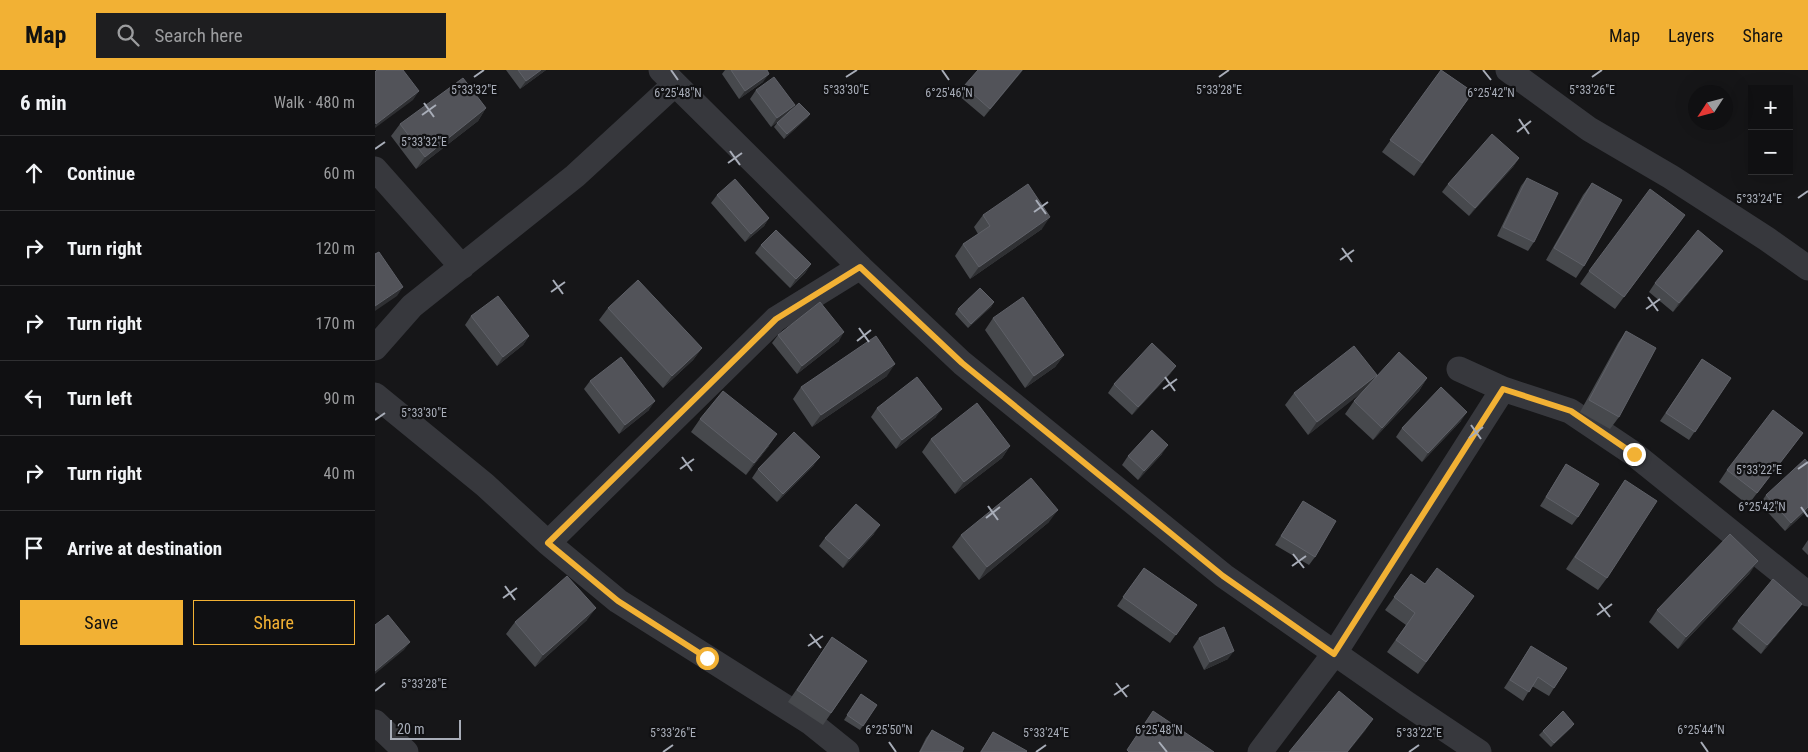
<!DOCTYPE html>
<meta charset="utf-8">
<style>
:root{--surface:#101012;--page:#1e1e20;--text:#f1f3f6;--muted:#9c9d9f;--line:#303032;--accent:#f2b134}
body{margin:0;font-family:"Roboto Condensed",sans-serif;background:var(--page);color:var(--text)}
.controls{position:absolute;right:15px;top:15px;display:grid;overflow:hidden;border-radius:0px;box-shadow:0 5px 20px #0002}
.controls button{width:45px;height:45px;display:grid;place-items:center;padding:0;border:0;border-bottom:1px solid var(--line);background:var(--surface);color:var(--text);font:25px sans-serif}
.compass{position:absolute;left:1313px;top:15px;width:45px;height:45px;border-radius:50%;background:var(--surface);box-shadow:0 5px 20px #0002;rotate:234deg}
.scale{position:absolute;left:15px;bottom:12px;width:71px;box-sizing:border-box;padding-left:5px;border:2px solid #a8adb8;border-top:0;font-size:14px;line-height:18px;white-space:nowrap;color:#a8adb8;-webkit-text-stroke:4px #111113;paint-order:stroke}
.stop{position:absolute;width:15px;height:15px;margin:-11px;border:4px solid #f2b134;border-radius:50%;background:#fff}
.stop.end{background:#f2b134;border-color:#fff;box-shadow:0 1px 5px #0008}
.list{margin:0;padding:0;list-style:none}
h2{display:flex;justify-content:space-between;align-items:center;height:65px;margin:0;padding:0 20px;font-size:21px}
h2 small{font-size:16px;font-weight:400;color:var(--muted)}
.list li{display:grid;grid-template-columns:32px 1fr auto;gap:15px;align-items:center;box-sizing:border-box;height:75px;padding:0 20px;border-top:1px solid var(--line)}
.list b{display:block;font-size:19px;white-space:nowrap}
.list em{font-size:16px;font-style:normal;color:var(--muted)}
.actions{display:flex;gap:10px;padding:15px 20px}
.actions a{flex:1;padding:11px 0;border:1px solid var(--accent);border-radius:0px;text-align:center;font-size:18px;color:var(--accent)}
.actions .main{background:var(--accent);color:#111}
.icon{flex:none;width:28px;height:28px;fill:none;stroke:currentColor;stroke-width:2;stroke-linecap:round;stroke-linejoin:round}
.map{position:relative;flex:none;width:1433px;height:682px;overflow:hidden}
header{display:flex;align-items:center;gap:30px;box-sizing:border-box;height:70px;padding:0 25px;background:var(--accent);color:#111}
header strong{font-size:24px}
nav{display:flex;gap:28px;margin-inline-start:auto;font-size:18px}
.search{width:350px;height:45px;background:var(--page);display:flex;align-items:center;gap:12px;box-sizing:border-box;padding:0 18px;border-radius:0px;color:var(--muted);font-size:19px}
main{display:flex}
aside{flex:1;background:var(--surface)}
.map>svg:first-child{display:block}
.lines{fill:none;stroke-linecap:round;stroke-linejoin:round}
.minor{stroke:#37383d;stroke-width:25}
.wall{fill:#47494d}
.shaded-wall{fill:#2f3033}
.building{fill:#525359;stroke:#5f6168}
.route{stroke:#f2b134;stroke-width:6}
.ticks{fill:none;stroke:#a8adb8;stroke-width:2}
.ticks-label{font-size:12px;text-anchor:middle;fill:#a8adb8;stroke:#111113;stroke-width:4.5;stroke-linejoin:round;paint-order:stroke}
</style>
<header>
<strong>Map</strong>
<div class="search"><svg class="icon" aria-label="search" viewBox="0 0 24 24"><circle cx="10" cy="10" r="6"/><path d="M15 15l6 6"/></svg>Search here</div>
<nav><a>Map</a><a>Layers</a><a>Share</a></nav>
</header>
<main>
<aside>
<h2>6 min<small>Walk · 480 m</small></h2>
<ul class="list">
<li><svg class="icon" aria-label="ahead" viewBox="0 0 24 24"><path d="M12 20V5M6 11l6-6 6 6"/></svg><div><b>Continue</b></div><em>60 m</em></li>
<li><svg class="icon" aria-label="right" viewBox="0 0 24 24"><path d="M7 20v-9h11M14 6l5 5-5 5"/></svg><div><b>Turn right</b></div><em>120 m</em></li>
<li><svg class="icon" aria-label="right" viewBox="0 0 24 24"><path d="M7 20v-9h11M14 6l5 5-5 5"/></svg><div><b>Turn right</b></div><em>170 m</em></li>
<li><svg class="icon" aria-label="left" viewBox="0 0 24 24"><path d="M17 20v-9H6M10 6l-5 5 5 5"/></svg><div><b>Turn left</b></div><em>90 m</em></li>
<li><svg class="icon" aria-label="right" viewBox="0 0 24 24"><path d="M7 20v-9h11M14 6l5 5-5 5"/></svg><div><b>Turn right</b></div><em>40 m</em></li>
<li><svg class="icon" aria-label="arrive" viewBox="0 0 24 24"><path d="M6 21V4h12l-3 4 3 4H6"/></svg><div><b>Arrive at destination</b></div></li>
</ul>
<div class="actions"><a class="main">Save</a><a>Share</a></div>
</aside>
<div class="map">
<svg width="1433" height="682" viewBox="0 0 1433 682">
<rect width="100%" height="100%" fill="#161618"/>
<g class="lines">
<path class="minor" d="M286,0L485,197L587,293L849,506L1031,633L1104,682
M1133,0L1214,59L1296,107L1392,169L1433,198
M0,99L87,197
M0,278L37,236L200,106L300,14
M1084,299L1128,319L1195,341L1259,384L1433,524
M0,325L110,415L173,473L243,531L436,653L472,682
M173,473L401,249L485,197
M0,652L31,682
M885,682L959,584L1128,319"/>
</g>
<path class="wall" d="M131,0H171L145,19Z
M350,0H392L388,12L364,29L347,4Z
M603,0H648L609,47L583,25Z
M1066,0L1098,22L1039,106L1007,82Z
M381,20L415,41L435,44L432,48L409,69L399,57L402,53L407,48L396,57L375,29Z
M111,38L103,51L41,99L16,66L25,54Z
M1144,88L1138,97L1094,146L1067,122L1073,114Z
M1152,108L1159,172L1153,181L1122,166L1146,116Z
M1217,113L1209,196L1201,208L1171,190L1208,125Z
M342,125L394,148L389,156L370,172L336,133Z
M608,145L667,159L595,209L580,186L588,174L603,164L599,157Z
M1301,157L1240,239L1205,214L1214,201Z
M386,175L436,194L430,203L415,218L380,183Z
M1348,181L1342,189L1298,242L1274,222L1280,213Z
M619,232L616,237L593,258L580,244L583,239Z
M233,238L327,278L318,290L288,318L224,250Z
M96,246L154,266L148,275L122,296L90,255Z
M618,248L689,285L680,297L650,318L610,260Z
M1251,261L1244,347L1235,359L1205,342L1243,273Z
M403,265L464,271L422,304L397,273Z
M1327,289L1356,308L1314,370L1285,351Z
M801,296L795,304L757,345L733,323L739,314Z
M1002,305L999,309L1052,308L1044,321L998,370L970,344L979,331L988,321L933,365L910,335L919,323Z
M512,306L437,357L418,329L426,317Z
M215,311L274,340L244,364L209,319Z
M502,338L561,347L521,379L496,347Z
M325,349L394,376L371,405L316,362Z
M1086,351L1047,392L1021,367L1027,358Z
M1428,363L1373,435L1344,412L1352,400Z
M556,369L635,376L627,388L580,424L547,382Z
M787,384L763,410L747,395L753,386Z
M1191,394L1203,447L1197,455L1165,436Z
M439,395L402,432L377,408L383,399Z
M1250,410L1232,508L1223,520L1191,499Z
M1391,425L1433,440L1410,461L1385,434Z
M928,431L940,487L934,495L900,475Z
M674,452L604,510L577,477L586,465Z
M499,464L468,498L444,476L450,468Z
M1433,470V485L1427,479Z
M769,498L822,535L795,573L742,536Z
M1375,503L1303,579L1274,552L1282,540Z
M1036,504L1050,514L1099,526L1043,604L1012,582L1031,555L1010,540Z
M1427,534L1421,542L1386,584L1357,559L1363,551Z
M212,550L160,597L131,564L140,552Z
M457,567L492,591L448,655L413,632Z
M824,568L853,589L829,600L818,577Z
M1156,576L1179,618L1174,626L1157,616L1148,631L1129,618Z
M486,624L502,635L485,660L469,650Z
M1199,654L1196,658L1176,677L1164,665L1168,661Z
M557,660L587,682H544L551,668Z
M618,662L651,682H605Z"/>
<path class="shaded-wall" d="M166,0H171L145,19L151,11Z
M647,0H648L609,47L615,39Z
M394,4L388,12L364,29L370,21Z
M44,21L38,30L0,58V55L1,54Z
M420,35L414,43L396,57L402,48Z
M111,38L103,51L41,99L50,87Z
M435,44L432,48L409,69L412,64Z
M1144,88L1138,97L1094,146L1100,138Z
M675,147L667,159L595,209L604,197Z
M394,148L389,156L370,172L376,164Z
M1348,181L1342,189L1298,242L1304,233Z
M436,194L430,203L415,218L421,209Z
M28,217L22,226L0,241V236Z
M619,232L616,237L593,258L596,254Z
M469,262L464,271L422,304L427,296Z
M154,266L148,275L122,296L128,287Z
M327,278L318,290L288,318L297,306Z
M689,285L680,297L650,318L659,306Z
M520,294L512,306L437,357L446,345Z
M801,296L795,304L757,345L763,337Z
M1002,305L994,317L933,365L942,352Z
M1052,308L1044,321L998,370L1007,358Z
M280,331L274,340L244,364L250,355Z
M567,339L561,347L521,379L527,370Z
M1092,342L1086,351L1047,392L1053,383Z
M402,364L394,376L371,405L379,393Z
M793,375L787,384L763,410L769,401Z
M635,376L627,388L580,424L589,412Z
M445,387L439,395L402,432L408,424Z
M1433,437V440L1410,461L1416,453Z
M683,440L674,452L604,510L612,497Z
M505,455L499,464L468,498L474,489Z
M1383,491L1375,503L1303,579L1311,567Z
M1427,534L1421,542L1386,584L1392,575Z
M221,538L212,550L160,597L168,585Z
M35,572L29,580L0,604V601Z
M859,581L853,589L829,600L835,592Z
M998,649L990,661L973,682H972Z
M1199,654L1196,658L1176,677L1179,673Z"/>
<path class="building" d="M2,0H28L44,21L1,54L0,52V2Z
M143,0H166L151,11Z
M356,0H392L394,4L370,21Z
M603,0H647L615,39L589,16Z
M1066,0L1098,22L1047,93L1015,70Z
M399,7L420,35L402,48L381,20Z
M88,8L111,38L50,87L25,54Z
M424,33L435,44L412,64L402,53Z
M1117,64L1144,88L1100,138L1073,114Z
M1152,108L1183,123L1159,172L1128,157Z
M360,109L394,148L376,164L342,125Z
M1217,113L1247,130L1209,196L1179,178Z
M653,114L675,147L604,197L588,174L615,156L608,145Z
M1275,119L1310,145L1249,227L1214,201Z
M401,160L436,194L421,209L386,175Z
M1323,160L1348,181L1304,233L1280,213Z
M4,182L28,217L0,236V184Z
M263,210L327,278L297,306L233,238Z
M605,218L619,232L596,254L583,239Z
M123,226L154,266L128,287L96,246Z
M648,227L689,285L659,306L618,248Z
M445,232L469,262L427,296L403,265Z
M1251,261L1281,278L1244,347L1214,330Z
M501,266L520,294L446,345L426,317Z
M777,273L801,296L763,337L739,314Z
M979,276L1002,305L942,352L919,323Z
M1024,282L1052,308L1007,358L979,331Z
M246,287L280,331L250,355L215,311Z
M1327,289L1356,308L1320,362L1291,343Z
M542,307L567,339L527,370L502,338Z
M1066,317L1092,342L1053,383L1027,358Z
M348,321L402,364L379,393L325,349Z
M602,333L635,376L589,412L556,369Z
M1398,340L1428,363L1382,423L1352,400Z
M777,360L793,375L769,401L753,386Z
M419,362L445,387L408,424L383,399Z
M1430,389L1433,393V437L1416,453L1391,425Z
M1191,394L1224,414L1203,447L1171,427Z
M656,408L683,440L612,497L586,465Z
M1250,410L1282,431L1232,508L1200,487Z
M928,431L961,451L940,487L906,466Z
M481,434L505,455L474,489L450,468Z
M1355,464L1383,491L1311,567L1282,540Z
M769,498L822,535L801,565L748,527Z
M1062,498L1099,526L1051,592L1021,570L1040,543L1019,527L1036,504L1050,514Z
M192,506L221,538L168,585L140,552Z
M1398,509L1427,534L1392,575L1363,551Z
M13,545L35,572L0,601V555Z
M849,557L859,581L835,592L824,568Z
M457,567L492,591L456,643L422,620Z
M1156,576L1192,598L1179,618L1163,607L1154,622L1135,610Z
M964,621L998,649L972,682H914Z
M486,624L502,635L488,656L472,645Z
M778,641L839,682H754L752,680Z
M1188,641L1199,654L1179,673L1168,661Z
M557,660L589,678L587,682H545Z
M618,662L652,681L651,682H606Z"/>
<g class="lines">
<path class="route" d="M332,588L243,531L173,473L401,249L485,197L587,293L848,506L959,584L1128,319L1196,341L1259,384"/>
</g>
<path class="ticks" d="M296,0L303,10M567,0L574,10M1108,0L1116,10M99,7L109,0M471,7L482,0M844,7L854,0M1217,7L1227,0M49,33L59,47M47,45L61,35M1144,49L1154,64M1142,62L1156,51M0,79L10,72M355,81L365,95M353,93L367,83M1423,128L1433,121M661,130L671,144M659,142L673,132M967,178L977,192M965,190L979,180M178,210L188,224M176,222L190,212M1273,227L1283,241M1271,239L1285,229M484,258L494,272M482,271L496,260M790,307L800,321M788,319L802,309M0,350L10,343M1096,355L1106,369M1094,368L1108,357M307,387L317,401M305,399L319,389M1423,399L1433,392M613,436L623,450M1426,437L1433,447M611,448L625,437M918,484L929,498M917,496L931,486M130,516L140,530M128,528L142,518M1224,533L1235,547M1222,545L1237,534M435,564L446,578M433,576L448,566M741,613L752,627M0,621L10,613M739,625L754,615M514,672L521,682M784,672L792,682M1326,672L1333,682M288,682L298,675M661,682L671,675M1034,682L1044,675"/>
<g class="ticks-label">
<text x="844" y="24">5°33'28"E</text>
<text x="99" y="24">5°33'32"E</text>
<text x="471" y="24">5°33'30"E</text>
<text x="1217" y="24">5°33'26"E</text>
<text x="303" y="27">6°25'48"N</text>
<text x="574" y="27">6°25'46"N</text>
<text x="1116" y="27">6°25'42"N</text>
<text x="49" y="76">5°33'32"E</text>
<text x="1384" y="133">5°33'24"E</text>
<text x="49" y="347">5°33'30"E</text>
<text x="1384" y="404">5°33'22"E</text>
<text x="1387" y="441">6°25'42"N</text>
<text x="49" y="618">5°33'28"E</text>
<text x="514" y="664">6°25'50"N</text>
<text x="784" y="664">6°25'48"N</text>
<text x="1326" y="664">6°25'44"N</text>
<text x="298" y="667">5°33'26"E</text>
<text x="671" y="667">5°33'24"E</text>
<text x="1044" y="667">5°33'22"E</text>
</g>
</svg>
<div class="controls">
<button>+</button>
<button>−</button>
</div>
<svg class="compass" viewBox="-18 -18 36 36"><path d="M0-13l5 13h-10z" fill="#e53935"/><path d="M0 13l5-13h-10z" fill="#9c9d9f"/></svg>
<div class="scale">20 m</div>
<div class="stop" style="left:332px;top:588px"></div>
<div class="stop end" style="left:1259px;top:384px"></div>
</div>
</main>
